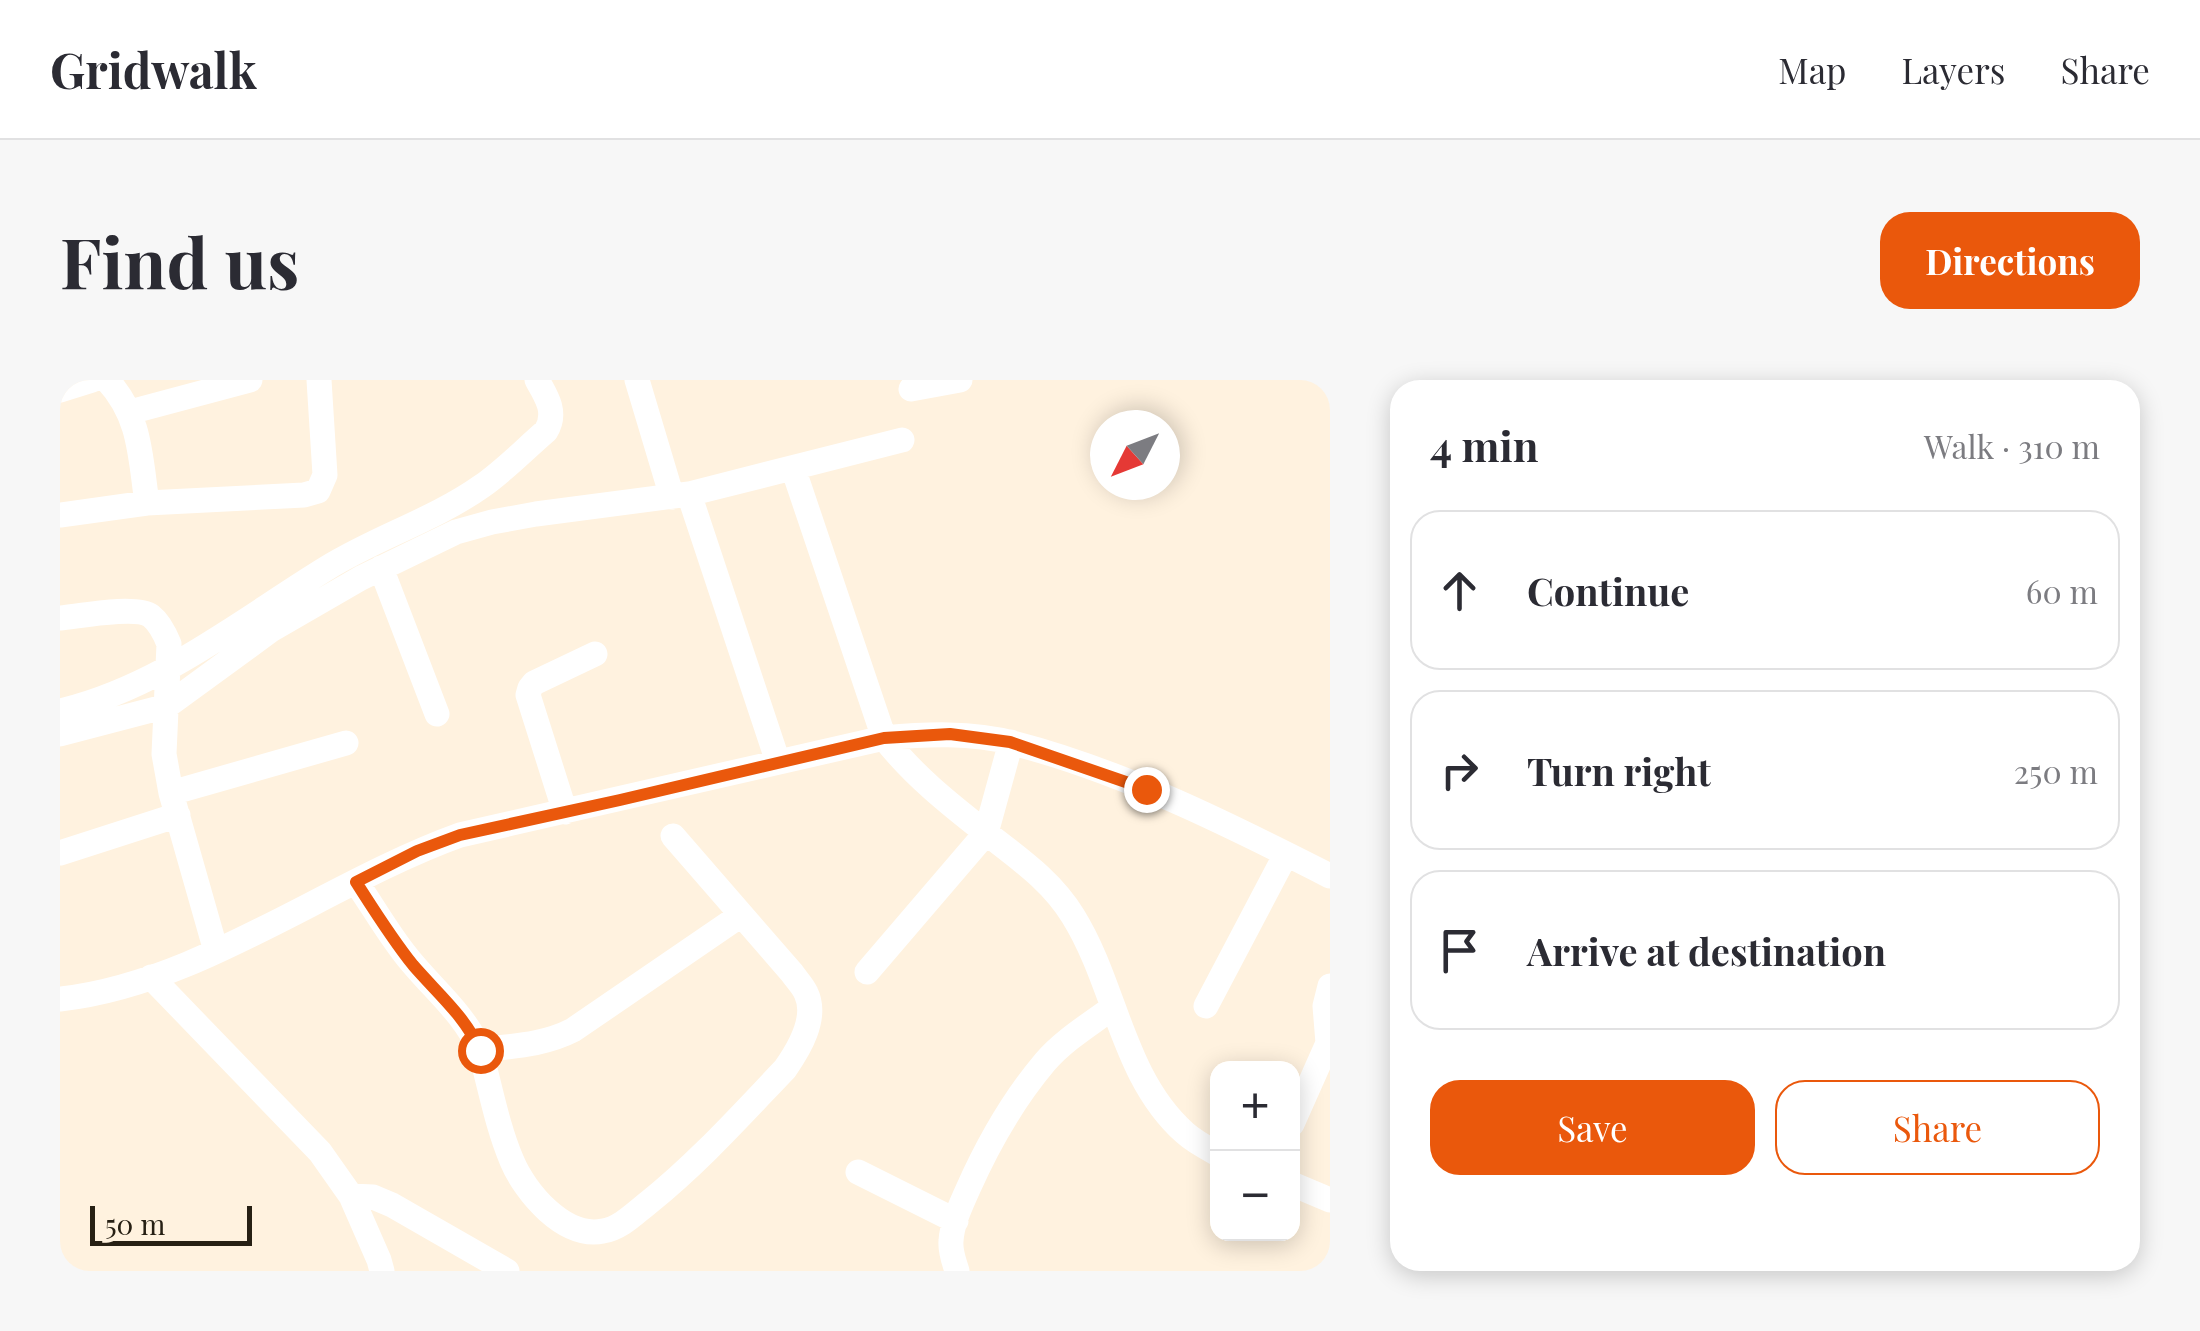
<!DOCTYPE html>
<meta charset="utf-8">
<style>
:root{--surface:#fff;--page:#f7f7f7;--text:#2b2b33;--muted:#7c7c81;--line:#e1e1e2;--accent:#ea580c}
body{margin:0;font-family:"Playfair Display",serif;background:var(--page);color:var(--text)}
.controls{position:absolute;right:30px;bottom:30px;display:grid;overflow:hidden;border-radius:20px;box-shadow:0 5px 25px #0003}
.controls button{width:90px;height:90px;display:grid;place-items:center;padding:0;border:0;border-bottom:2px solid var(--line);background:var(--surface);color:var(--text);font:50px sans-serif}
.compass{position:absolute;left:1030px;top:30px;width:90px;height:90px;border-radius:50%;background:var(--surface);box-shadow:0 5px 25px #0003;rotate:228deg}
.scale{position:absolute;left:30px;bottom:25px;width:162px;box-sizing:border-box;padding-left:10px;border:5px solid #272014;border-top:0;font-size:28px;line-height:35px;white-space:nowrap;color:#272014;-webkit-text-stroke:8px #fff2df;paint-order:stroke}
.stop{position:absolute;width:30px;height:30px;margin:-22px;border:8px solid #ea580c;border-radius:50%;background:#fff}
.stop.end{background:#ea580c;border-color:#fff;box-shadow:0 2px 10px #0008}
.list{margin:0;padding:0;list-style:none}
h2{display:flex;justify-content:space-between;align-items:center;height:130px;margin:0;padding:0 40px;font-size:42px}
h2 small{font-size:32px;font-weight:400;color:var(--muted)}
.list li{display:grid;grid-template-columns:65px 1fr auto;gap:30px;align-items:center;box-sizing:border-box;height:160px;margin:0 20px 20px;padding:0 20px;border:2px solid var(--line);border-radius:30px}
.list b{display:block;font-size:38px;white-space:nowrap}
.list em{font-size:32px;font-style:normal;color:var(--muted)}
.actions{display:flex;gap:20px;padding:30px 40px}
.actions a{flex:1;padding:22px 0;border:2px solid var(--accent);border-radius:30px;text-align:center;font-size:35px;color:var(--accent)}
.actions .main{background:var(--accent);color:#fff}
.icon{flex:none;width:55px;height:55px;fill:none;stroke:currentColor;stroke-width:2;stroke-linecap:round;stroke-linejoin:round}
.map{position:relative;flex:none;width:1270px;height:891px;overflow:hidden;border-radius:30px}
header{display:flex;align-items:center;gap:60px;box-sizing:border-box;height:140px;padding:0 50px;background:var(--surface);border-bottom:2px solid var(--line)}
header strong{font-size:48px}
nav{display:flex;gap:55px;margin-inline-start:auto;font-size:35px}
.intro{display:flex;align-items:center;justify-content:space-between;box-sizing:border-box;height:240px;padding:0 60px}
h1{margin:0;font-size:70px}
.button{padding:25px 45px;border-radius:30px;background:var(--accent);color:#fff;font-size:35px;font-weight:700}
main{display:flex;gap:60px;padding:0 60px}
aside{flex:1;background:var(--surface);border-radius:30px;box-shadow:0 5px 25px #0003}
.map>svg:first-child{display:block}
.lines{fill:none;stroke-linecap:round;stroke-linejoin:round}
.minor{stroke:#fff;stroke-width:25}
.route{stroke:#ea580c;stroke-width:12}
</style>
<header>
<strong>Gridwalk</strong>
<nav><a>Map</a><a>Layers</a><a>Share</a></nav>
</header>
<div class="intro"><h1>Find us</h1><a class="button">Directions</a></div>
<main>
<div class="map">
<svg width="1270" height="891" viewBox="0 0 1270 891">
<rect width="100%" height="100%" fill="#fff2df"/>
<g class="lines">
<path class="minor" d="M47,0C81,37 80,76 87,123
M577,0L612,117
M851,9L900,0
M0,10L32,0
M70,32L190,0
M733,88L824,358C853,395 888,423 925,452C958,478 991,500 1013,536C1056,605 1062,697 1125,753C1135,762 1147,768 1158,774
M629,114L718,382
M0,135L87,123L244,115L258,111L265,95L259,0
M321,188L377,334
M0,238C20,236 76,225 91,236C100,243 105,254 109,264L104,374L111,413L156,571
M0,331C99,308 182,240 267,188C317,157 374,140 422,106C445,90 465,69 486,51C497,33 487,17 477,0
M0,354L107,326L211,250L301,198L396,152L432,142L476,134L629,114L842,60
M111,413L286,363
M505,432L468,315L470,308L474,303L535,274
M0,473L118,435
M296,502C312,525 326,550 344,573C369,606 403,631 420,670C430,706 437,746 452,781C465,812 504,859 543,851C561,848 575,833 588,823C638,783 681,735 725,689C739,669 758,638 746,613C743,606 736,599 732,593L613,456
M807,592L926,453L951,362
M91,597L260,772L291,816L319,880L322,891
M0,619C139,604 269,502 400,455L824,358C866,354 911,352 953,363C1062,391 1170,445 1270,496
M1146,626L1226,474
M420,670C453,666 484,665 513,650L681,535
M1232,744L1268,663L1265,626L1270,606
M798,792L896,841
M1232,804L1270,820
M291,816L313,817L332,825L447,891
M897,891C894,881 890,872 891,861C892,843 901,825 908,809C928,764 953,720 985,682C1004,660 1029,645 1052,628"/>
</g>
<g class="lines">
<path class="route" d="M420,670C405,636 377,613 353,585C332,559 314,530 296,502L357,471L400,455L560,420L824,358L890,354L950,362L1086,409"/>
</g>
</svg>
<div class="controls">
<button>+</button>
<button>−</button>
</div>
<svg class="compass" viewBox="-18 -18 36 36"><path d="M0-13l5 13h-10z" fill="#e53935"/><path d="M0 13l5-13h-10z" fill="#7c7c81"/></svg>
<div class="scale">50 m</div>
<div class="stop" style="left:420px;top:670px"></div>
<div class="stop end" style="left:1086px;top:409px"></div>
</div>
<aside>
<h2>4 min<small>Walk · 310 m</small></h2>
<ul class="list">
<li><svg class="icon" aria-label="ahead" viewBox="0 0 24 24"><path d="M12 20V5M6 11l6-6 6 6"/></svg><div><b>Continue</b></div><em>60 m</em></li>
<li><svg class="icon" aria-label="right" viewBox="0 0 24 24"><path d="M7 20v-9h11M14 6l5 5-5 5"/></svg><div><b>Turn right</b></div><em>250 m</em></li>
<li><svg class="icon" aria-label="arrive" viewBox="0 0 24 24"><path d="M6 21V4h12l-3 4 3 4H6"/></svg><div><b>Arrive at destination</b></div></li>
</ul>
<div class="actions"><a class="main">Save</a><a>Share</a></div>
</aside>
</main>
